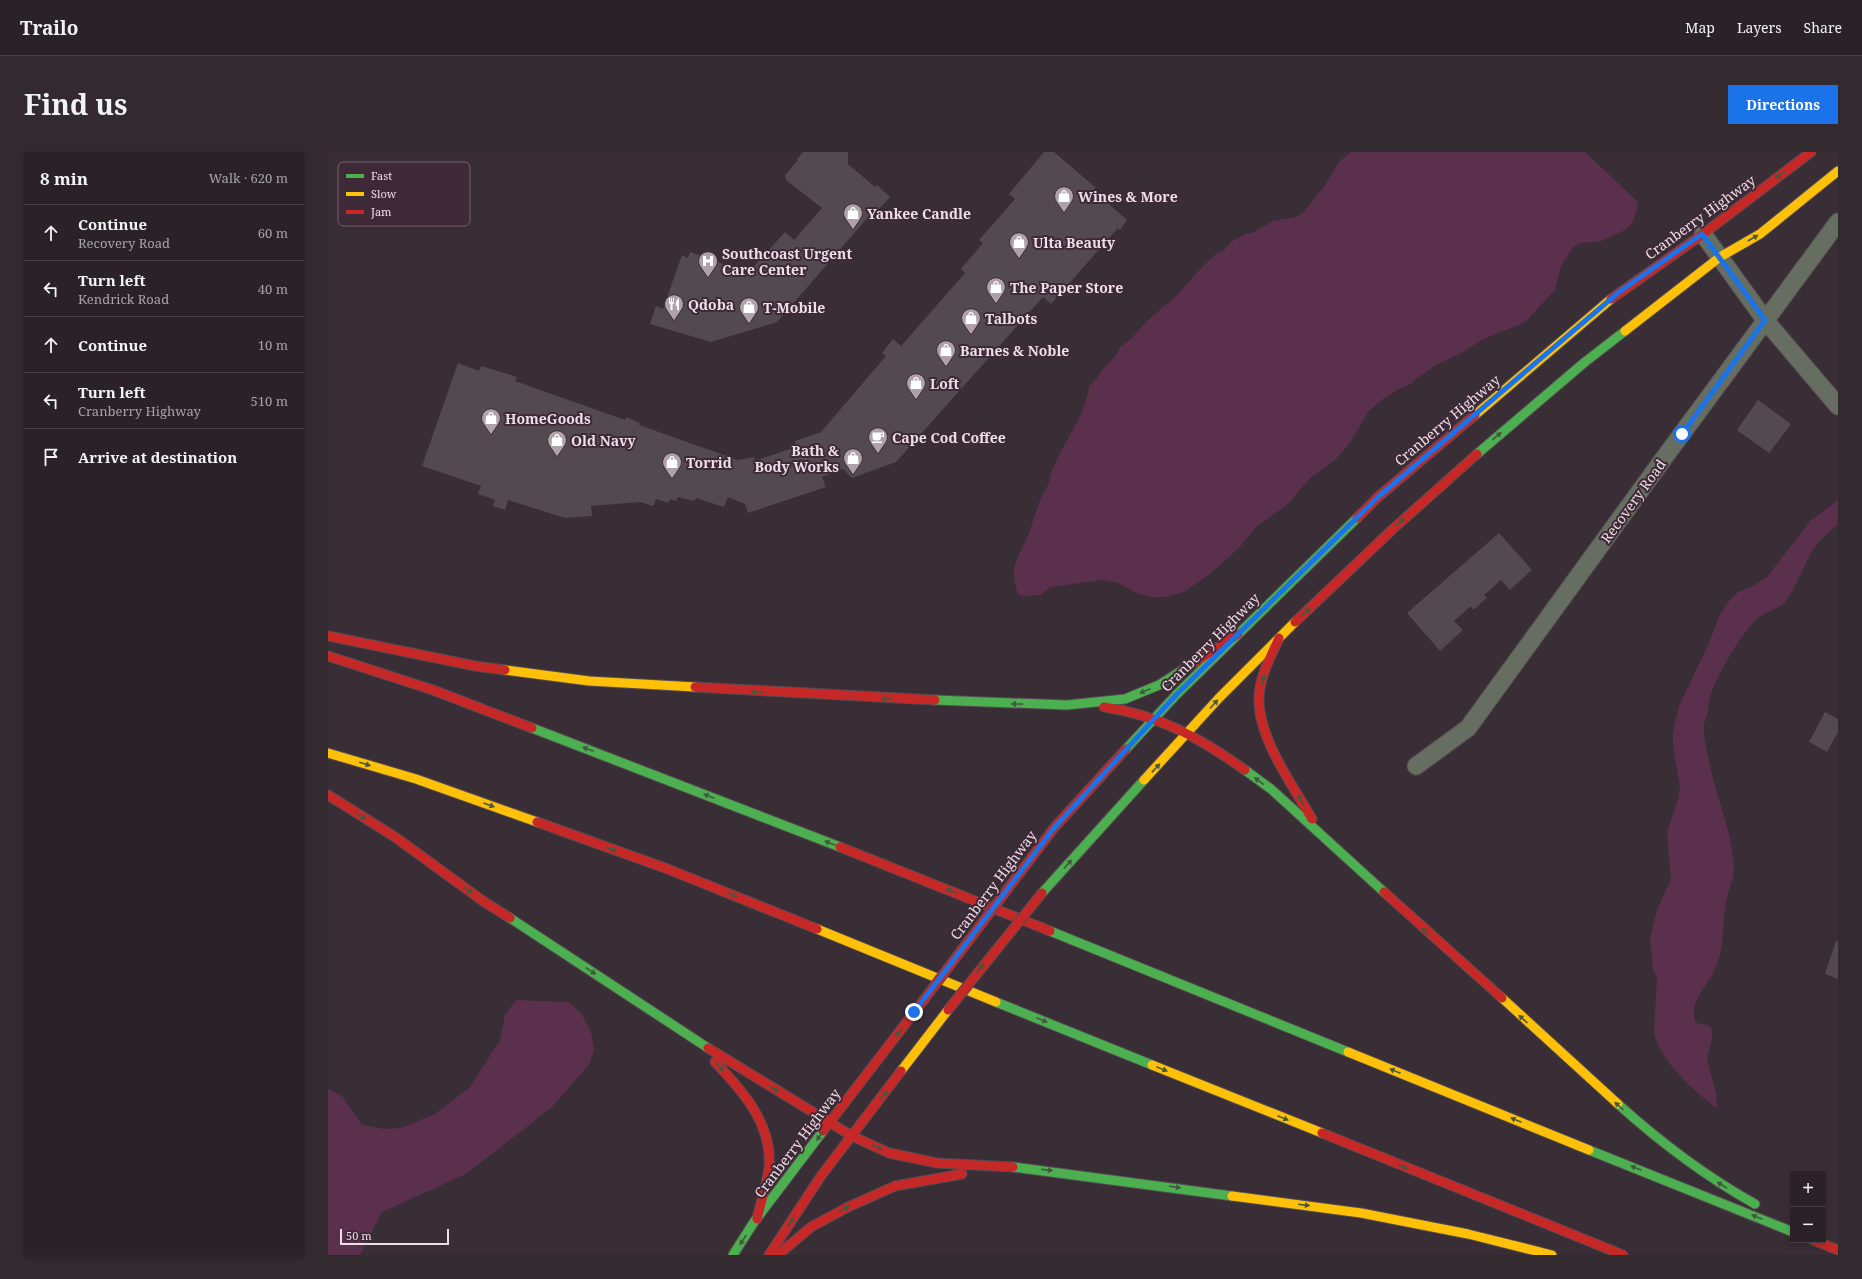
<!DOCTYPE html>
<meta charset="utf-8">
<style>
:root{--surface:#2b2228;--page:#332a30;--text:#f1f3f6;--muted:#a6a4a8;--line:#473f45;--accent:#1a73e8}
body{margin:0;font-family:"Noto Serif",serif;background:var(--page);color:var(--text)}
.controls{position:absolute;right:12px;bottom:12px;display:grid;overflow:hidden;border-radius:0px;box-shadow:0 2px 6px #0003}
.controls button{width:36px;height:36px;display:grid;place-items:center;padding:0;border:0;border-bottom:1px solid var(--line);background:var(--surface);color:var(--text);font:20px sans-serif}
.scale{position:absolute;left:12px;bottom:10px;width:109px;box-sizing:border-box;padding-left:4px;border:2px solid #eddfe7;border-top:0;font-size:11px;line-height:14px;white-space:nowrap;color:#eddfe7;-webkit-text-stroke:3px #3e2936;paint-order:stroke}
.stop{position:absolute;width:12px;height:12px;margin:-9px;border:3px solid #1a73e8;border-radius:50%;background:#fff}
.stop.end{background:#1a73e8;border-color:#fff;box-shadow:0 1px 4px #0008}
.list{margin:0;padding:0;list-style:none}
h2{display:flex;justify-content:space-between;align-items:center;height:52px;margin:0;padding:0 16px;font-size:17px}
h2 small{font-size:13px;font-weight:400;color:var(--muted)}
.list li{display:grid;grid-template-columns:26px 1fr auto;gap:12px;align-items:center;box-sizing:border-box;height:56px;padding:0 16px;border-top:1px solid var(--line)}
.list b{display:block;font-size:15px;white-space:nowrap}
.list p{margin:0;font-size:13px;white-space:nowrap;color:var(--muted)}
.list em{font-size:13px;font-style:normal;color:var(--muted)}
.icon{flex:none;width:22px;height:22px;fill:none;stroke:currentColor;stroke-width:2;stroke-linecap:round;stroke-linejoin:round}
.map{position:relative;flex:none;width:1510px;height:1103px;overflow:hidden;border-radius:0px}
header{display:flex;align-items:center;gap:24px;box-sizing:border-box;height:56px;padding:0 20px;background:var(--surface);border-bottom:1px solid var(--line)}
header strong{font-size:19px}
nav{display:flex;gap:22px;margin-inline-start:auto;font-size:14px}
.intro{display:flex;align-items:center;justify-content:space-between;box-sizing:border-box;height:96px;padding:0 24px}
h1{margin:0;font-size:28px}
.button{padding:10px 18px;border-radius:0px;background:var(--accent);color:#fff;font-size:14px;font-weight:700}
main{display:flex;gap:24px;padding:0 24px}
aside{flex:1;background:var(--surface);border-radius:0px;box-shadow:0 2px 6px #0003}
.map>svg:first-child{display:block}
.green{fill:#5b304c}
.building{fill:#534a50}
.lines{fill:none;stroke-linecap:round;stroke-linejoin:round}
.street-casing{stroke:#554b51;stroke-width:19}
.fast-casing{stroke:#554b51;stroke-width:11}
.slow-casing{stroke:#554b51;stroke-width:11}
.jam-casing{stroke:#554b51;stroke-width:11}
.street{stroke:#666d61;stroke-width:17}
.fast{stroke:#4caf50;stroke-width:9}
.slow{stroke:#ffc107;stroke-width:9}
.jam{stroke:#c62828;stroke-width:9}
.jam-bridge-casing{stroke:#554b51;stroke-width:11;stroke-linecap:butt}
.jam-bridge{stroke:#c62828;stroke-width:9}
.oneway{fill:#43583f}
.route{stroke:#1a73e8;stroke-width:5}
.labels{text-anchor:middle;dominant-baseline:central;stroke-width:4;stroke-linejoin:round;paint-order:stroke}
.poi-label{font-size:14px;font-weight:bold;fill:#eddfe7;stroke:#3e2936;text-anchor:start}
.street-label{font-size:14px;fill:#eddfe7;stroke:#3e2936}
.key{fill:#3e2936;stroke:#73606b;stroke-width:1}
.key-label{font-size:11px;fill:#eddfe7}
</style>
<header>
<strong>Trailo</strong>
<nav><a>Map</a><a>Layers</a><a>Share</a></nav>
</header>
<div class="intro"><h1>Find us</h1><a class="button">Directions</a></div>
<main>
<aside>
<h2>8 min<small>Walk · 620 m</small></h2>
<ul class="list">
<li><svg class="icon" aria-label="ahead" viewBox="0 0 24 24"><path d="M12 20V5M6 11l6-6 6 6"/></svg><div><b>Continue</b><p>Recovery Road</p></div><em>60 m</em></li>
<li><svg class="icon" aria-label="left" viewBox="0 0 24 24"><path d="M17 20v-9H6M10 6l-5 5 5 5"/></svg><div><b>Turn left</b><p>Kendrick Road</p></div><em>40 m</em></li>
<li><svg class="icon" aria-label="ahead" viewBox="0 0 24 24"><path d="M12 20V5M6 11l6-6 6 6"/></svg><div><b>Continue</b></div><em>10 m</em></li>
<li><svg class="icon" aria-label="left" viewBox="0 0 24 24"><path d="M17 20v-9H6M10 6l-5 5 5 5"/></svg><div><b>Turn left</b><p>Cranberry Highway</p></div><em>510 m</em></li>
<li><svg class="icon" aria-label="arrive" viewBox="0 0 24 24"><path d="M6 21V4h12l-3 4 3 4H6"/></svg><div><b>Arrive at destination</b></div></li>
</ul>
</aside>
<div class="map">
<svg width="1510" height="1103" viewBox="0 0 1510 1103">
<rect width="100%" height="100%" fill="#392e35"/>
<path class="green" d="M1023,0H1257L1309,49L1310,56L1304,71L1297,78L1271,90L1251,91L1245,95L1233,114L1227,138L1196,171L1153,188L1137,199L1108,213L1088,227L1083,232L1069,238L1052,249L1040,260L1022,291L1007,308L982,326L960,352L927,376L911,396L883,421L856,440L837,445H822L808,441L790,431L775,428L722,435L713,443L695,444L690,442C680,413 690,407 701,381C705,370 708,358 713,346C715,342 718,338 720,333C722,329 722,325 723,321C734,291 757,267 761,234L769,226L774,218L788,203L792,195L803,187L819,169L848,144L875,114L890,100L896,98L904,89L918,82L926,80L945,69L968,65L975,61L997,33L1012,9Z
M1510,348V372C1502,380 1491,388 1485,398C1476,412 1466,441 1456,451C1449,458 1438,459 1430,466C1414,480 1388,524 1382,545C1380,550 1381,555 1380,560C1379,564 1377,568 1376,572C1375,585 1379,600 1382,613C1388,647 1410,693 1405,725C1403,734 1399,743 1398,751C1394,773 1397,796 1387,817C1380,833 1359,852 1368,871L1380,873L1384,877V886L1379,908L1388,941L1389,956C1367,941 1330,907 1326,880L1329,826L1325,817L1322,786L1329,758L1343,727L1339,680L1350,648L1352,634L1345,594V581L1351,554L1382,489L1391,464L1400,450L1410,440L1423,435L1439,425L1482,369Z
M188,848L240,850L253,861L263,880L266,898L261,913L223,956L138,1022L54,1060L32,1103H0V937L14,944L34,973L56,977L73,976L107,962L142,935L172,888L177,863Z"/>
<path class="building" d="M475,0H520V12L547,35L549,33L562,45L550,58L548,56L449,170L383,190L322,172L328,154L335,157L354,103L360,106L362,100L420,121L457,80L466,88L494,56L458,28L457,23L470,8L469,7Z
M716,0H726L768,36L765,38L799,68L792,78L790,76L723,152L715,145L568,310L524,326L515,317L494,325L498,335L420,361L417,352L400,345L396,355L368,346L366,349L350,345L348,349L342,347L340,351L328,347L325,354L312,350L263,354L264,364L237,366L180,348L177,358L165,354L167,348L150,342L153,334L94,314L130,211L151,219L153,214L189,225L187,229L297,268L298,265L312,271L311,273L410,308L426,305L427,309L468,295L467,289L493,280L558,204L554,201L565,187L573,194L637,121L633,117L655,91L651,88L687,47L681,42Z
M1430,248L1463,272L1441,301L1409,278Z
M1171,381L1204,418L1182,438L1173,428L1156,443L1159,446L1145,458L1143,454L1126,469L1135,478L1112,499L1079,461Z
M1497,560L1510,567V580L1499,600L1481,590Z
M1508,789L1510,790V827L1497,822Z"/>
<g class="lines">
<g class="street-casing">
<path id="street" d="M1375,82L1437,168L1510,254
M1088,614L1140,576L1336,306L1510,70"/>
</g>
<g class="fast-casing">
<path id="fast" d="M1149,302L1257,210L1297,179
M607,548L739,553L797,547L831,533L867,510
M204,576L512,695
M798,597L849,542L1029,366
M917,618L943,637L1056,740
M714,741L816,628
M182,766L380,896
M722,779L1020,900
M668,850L824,913
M1290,952C1332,990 1377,1024 1427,1052
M1261,998L1465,1080
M685,1015L904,1044
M405,1103L426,1070L495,979"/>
</g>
<g class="slow-casing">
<path id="slow" d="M1297,179L1392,105L1432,82L1510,19
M1147,263L1283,147
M177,518L261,529L367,535
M0,601L88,627L209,670
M816,628L891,546L967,470
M489,777L668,850
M1174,846L1290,952
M1020,900L1261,998
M824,913L994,981
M573,919L620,858
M904,1044L1033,1061L1140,1082L1224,1103"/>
</g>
<g class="jam-casing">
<path id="jam" d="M1283,147L1375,82L1483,0
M1029,366L1050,345L1147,263
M967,470L1065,377L1149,302
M0,484L147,514L177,518
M951,486C943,504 932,524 931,544C929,585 964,632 984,667
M0,504L105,538L204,576
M867,510L910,482
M367,535L607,548
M776,555C831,563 872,586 917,618
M0,643L67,685L155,749L182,766
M209,670L337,716L489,777
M512,695L722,779
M685,730L726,676L798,597
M1056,740L1174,846
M380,896L524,984L561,1001L609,1011L685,1015
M387,910C415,939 445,973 441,1016C439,1033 433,1050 429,1067
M495,979L595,849
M994,981L1295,1103
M1485,1088L1510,1098
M441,1103L493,1024L573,919
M450,1103L483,1075L520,1055L567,1034L634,1022"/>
</g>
<use href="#street" class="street"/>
<use href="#fast" class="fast"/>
<use href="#slow" class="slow"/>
<use href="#jam" class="jam"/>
<g class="jam-bridge-casing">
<path id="jam-bridge" d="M595,849L685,730
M620,858L714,741"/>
</g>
<use href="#jam-bridge" class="jam-bridge"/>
</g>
<defs><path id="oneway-solid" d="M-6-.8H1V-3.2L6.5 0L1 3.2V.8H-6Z"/></defs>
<g class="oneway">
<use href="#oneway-solid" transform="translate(1452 23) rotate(144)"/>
<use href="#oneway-solid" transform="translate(1425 86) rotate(-30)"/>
<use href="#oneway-solid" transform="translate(1169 284) rotate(-40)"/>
<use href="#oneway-solid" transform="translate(1072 370) rotate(-42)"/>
<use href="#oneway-solid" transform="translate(978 460) rotate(-44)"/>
<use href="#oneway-solid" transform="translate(935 528) rotate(-77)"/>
<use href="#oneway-solid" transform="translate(817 539) rotate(158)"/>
<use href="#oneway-solid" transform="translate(429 540) rotate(-177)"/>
<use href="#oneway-solid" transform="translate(559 547) rotate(-177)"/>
<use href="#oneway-solid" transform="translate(689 552) rotate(-179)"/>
<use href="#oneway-solid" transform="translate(886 552) rotate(-48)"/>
<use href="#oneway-solid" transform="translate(260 597) rotate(-159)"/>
<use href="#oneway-solid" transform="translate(37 612) rotate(17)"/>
<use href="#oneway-solid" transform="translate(828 616) rotate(-47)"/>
<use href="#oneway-solid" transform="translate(931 629) rotate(-143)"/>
<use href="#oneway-solid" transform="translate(381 644) rotate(-159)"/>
<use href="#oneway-solid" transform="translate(973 648) rotate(-119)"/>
<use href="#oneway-solid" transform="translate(161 653) rotate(20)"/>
<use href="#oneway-solid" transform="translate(33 664) rotate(32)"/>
<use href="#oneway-solid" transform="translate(502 691) rotate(-159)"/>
<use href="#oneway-solid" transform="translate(283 697) rotate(20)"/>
<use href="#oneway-solid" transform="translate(740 712) rotate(-48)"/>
<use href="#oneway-solid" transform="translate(140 738) rotate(36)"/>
<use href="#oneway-solid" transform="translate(623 739) rotate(-158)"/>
<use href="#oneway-solid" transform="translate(404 743) rotate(22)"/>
<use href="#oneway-solid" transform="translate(1098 780) rotate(-138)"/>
<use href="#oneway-solid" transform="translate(652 816) rotate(-51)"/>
<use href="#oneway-solid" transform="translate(263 819) rotate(34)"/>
<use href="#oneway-solid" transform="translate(1195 867) rotate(-138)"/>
<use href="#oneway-solid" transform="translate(714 868) rotate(22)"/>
<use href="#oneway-solid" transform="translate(571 880) rotate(127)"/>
<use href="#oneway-solid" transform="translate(392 915) rotate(47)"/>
<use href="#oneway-solid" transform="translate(834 917) rotate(22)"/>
<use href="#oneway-solid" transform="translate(1067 919) rotate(-158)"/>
<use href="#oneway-solid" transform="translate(446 937) rotate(29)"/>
<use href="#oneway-solid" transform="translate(556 943) rotate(-52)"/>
<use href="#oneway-solid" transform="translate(1291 954) rotate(-138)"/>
<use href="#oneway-solid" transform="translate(955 966) rotate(22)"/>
<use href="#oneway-solid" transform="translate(1188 968) rotate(-158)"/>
<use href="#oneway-solid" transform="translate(492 984) rotate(127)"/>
<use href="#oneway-solid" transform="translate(549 995) rotate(23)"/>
<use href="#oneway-solid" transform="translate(1075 1015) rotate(22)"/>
<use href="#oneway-solid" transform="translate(1308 1016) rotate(-158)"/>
<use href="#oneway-solid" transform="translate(719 1018) rotate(7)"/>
<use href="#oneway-solid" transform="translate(1394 1033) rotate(-148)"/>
<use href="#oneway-solid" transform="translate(847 1035) rotate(8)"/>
<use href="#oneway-solid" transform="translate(976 1053) rotate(7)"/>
<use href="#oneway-solid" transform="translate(516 1057) rotate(-28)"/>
<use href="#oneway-solid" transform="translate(1429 1065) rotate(-158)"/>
<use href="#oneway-solid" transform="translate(463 1070) rotate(-57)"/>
<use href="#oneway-solid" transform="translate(415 1088) rotate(123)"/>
</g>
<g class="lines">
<path class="route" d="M586,860L726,676L849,542L1050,345L1291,140L1374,82L1437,168L1354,282"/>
</g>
<defs>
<g id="shop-pin" transform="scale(1)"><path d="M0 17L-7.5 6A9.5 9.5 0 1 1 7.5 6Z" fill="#aea1a9" stroke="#3e2936"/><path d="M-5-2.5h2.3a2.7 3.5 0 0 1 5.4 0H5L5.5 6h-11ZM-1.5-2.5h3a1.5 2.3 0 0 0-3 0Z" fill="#fff"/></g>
<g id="hospital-pin" transform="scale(1)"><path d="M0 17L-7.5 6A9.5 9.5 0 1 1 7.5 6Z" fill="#aea1a9" stroke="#3e2936"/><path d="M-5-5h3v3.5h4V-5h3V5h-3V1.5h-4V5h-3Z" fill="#fff"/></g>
<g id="restaurant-pin" transform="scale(1)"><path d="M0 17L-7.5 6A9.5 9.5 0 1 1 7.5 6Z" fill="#aea1a9" stroke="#3e2936"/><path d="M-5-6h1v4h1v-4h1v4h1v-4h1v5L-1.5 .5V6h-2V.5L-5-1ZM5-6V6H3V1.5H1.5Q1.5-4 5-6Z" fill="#fff"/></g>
<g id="cafe-pin" transform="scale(1)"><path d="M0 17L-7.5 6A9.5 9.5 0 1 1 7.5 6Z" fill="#aea1a9" stroke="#3e2936"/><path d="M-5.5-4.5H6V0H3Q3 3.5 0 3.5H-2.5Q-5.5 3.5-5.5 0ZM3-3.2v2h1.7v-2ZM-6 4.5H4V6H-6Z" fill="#fff"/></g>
</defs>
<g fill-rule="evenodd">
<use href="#shop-pin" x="736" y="44"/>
<use href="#shop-pin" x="525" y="61"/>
<use href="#shop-pin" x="691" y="90"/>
<use href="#hospital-pin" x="380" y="109"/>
<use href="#shop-pin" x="668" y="135"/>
<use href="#restaurant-pin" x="346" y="152"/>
<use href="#shop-pin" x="421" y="155"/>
<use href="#shop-pin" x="643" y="166"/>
<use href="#shop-pin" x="618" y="198"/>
<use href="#shop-pin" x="588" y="231"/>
<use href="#shop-pin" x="163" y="266"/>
<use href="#cafe-pin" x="550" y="285"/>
<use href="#shop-pin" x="229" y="288"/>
<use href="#shop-pin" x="525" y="306"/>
<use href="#shop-pin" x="344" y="310"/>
</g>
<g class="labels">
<g class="poi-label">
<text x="750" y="44">Wines &amp; More</text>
<text x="539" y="61">Yankee Candle</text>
<text x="705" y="90">Ulta Beauty</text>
<text x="394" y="101">Southcoast Urgent<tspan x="394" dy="16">Care Center</tspan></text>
<text x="682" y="135">The Paper Store</text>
<text x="360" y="152">Qdoba</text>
<text x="435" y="155">T-Mobile</text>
<text x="657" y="166">Talbots</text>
<text x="632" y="198">Barnes &amp; Noble</text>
<text x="602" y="231">Loft</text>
<text x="177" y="266">HomeGoods</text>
<text x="564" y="285">Cape Cod Coffee</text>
<text x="243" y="288">Old Navy</text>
<text x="511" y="298" text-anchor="end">Bath &amp;<tspan x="511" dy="16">Body Works</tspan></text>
<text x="358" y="310">Torrid</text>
</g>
<g class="street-label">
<text transform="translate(1372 65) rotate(-36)">Cranberry Highway</text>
<text transform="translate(1119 268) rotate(-40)">Cranberry Highway</text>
<text transform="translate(1305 349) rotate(-54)">Recovery Road</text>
<text transform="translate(882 490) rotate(-45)">Cranberry Highway</text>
<text transform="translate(665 733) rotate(-53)">Cranberry Highway</text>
<text transform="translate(469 991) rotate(-53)">Cranberry Highway</text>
</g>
</g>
<rect x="10" y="10" width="132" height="64" rx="6" class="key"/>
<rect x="18" y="22" width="18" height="4" fill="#4caf50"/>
<rect x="18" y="40" width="18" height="4" fill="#ffc107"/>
<rect x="18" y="58" width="18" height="4" fill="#c62828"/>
<g class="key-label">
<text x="43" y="28">Fast</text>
<text x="43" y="46">Slow</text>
<text x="43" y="64">Jam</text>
</g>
</svg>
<div class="controls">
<button>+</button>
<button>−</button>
</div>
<div class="scale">50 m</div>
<div class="stop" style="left:1354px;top:282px"></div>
<div class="stop end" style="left:586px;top:860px"></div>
</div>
</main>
